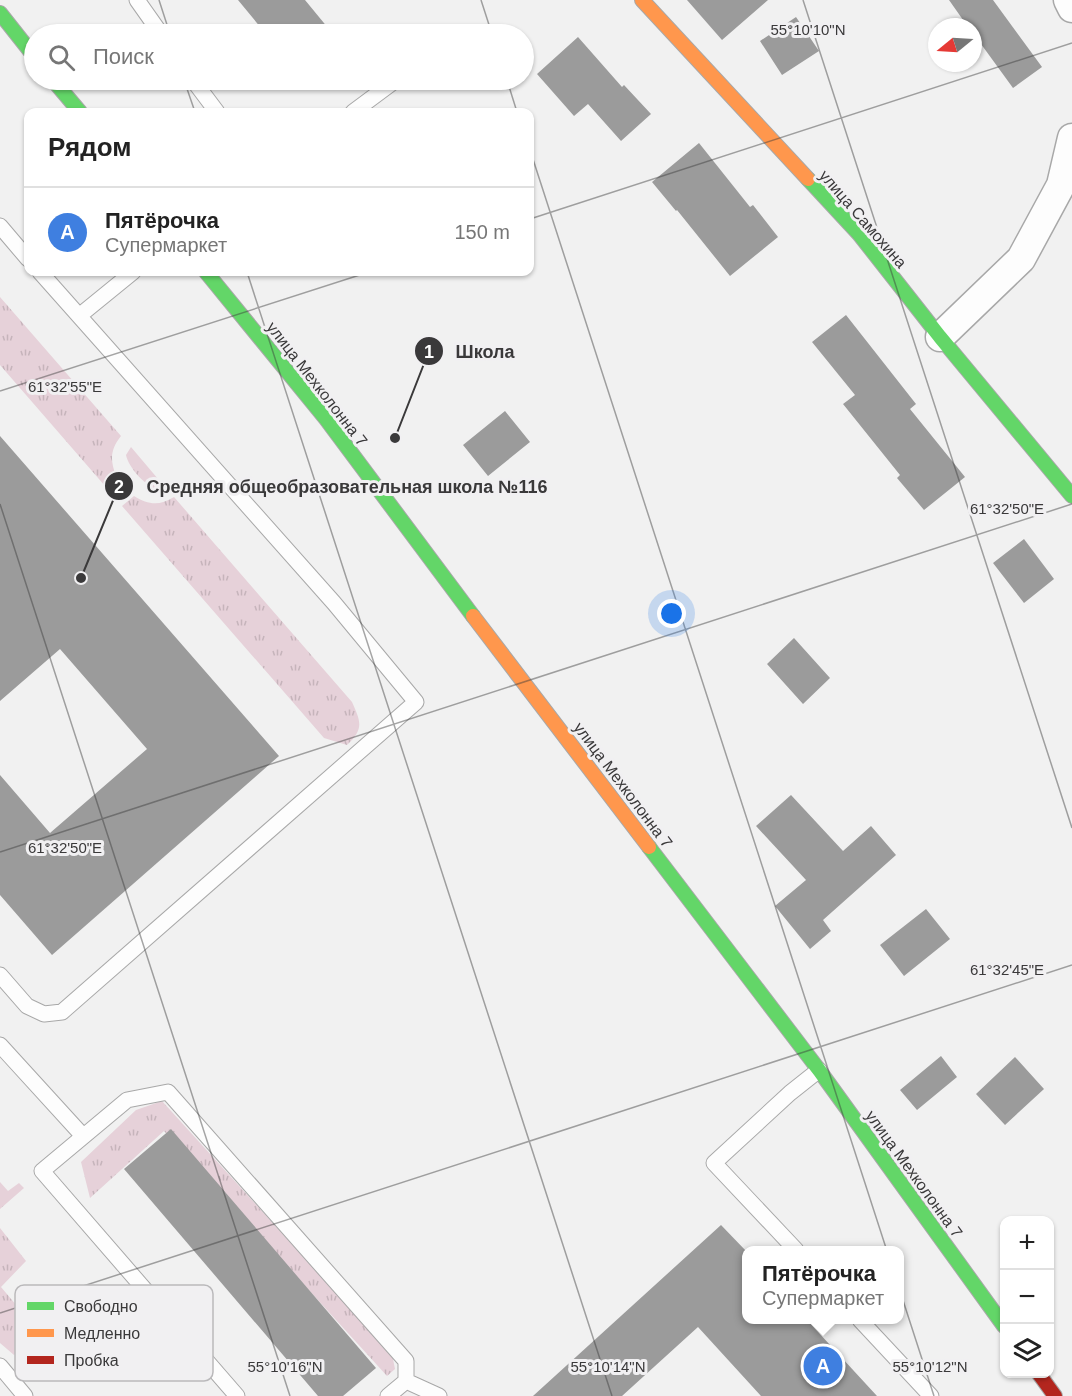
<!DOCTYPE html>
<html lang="ru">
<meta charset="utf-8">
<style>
:root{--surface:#fff;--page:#f6f6f6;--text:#222;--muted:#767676;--line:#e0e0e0;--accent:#ea580c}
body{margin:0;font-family:Helvetica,sans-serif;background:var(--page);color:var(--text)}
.controls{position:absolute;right:18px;bottom:18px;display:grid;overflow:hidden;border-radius:12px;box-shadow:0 2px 4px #0004}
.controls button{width:54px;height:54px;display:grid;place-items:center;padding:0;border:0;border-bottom:2px solid var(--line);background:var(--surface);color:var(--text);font:30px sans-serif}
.compass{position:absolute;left:928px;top:18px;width:54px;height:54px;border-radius:50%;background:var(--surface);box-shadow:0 2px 4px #0004;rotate:252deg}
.you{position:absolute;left:672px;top:614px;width:21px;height:21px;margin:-15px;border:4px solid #fff;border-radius:50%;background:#1a73e8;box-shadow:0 0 0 9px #1a73e833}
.badge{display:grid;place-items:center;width:39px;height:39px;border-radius:50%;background:var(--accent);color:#fff;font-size:20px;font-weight:700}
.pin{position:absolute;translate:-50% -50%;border:3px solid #fff;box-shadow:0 2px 6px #0006}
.popup{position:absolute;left:742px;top:1246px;width:162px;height:78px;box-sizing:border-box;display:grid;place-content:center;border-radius:12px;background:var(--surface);filter:drop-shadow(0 2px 4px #0005);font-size:20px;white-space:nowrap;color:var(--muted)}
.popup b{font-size:22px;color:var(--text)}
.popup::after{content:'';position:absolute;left:50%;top:100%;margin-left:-12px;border:12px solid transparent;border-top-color:var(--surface)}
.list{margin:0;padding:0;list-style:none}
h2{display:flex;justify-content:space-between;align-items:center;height:78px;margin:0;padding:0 24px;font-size:26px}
h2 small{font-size:20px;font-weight:400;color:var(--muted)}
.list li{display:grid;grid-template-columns:39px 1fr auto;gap:18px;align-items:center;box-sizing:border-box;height:90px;padding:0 24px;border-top:2px solid var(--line)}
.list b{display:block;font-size:22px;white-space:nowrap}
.list p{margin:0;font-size:20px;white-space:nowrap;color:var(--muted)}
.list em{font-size:20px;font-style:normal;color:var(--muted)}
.icon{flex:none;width:33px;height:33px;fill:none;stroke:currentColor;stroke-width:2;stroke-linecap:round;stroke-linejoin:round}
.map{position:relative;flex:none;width:1072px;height:1396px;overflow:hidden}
.search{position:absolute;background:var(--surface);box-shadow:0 2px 4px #0004;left:24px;top:24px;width:510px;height:66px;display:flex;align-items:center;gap:15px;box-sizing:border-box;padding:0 21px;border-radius:33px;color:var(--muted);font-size:22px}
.panel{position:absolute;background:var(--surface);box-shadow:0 2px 4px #0004;left:24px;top:108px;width:510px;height:168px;border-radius:12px}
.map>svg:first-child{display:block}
.grass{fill:url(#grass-tufts)}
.building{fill:#9b9b9b}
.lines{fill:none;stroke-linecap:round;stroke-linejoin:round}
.lane-casing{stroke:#a8a8a8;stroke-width:17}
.street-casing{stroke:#a8a8a8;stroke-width:31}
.fast-casing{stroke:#a8a8a8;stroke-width:16}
.slow-casing{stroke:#a8a8a8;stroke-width:16}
.jam-casing{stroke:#a8a8a8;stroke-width:16}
.lane{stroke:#fdfdfd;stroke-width:15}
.street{stroke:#fdfdfd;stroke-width:28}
.fast{stroke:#63d668;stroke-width:14}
.slow{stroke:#ff974d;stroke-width:14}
.jam{stroke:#b3261e;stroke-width:14}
.ticks{fill:none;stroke:#3a393a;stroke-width:1.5;stroke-opacity:0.45}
.labels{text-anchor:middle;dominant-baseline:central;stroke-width:6;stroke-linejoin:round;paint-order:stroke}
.street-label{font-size:16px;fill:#3a393a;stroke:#f1f0f2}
.key{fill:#f1f0f2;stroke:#bab9bb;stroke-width:1.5}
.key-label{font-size:16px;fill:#3a393a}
.ticks-label{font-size:15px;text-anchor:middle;fill:#3a393a;stroke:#f1f0f2;stroke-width:6;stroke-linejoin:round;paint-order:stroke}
.leader{fill:none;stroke:#3a393a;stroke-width:2}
.callout-dot{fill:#3a393a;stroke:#f1f0f2;stroke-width:2}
.mark-label{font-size:18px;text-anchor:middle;font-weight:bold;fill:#fff}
.callout-label{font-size:18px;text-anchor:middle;font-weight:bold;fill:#3a393a;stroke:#f1f0f2;stroke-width:6;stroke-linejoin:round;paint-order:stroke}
</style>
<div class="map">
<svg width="1072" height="1396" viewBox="0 0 1072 1396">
<defs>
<pattern id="grass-tufts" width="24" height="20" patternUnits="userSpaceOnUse" patternTransform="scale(1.5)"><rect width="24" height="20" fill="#e6d1d9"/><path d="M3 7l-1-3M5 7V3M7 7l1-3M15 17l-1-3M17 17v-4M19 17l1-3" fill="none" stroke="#c6b4bb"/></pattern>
</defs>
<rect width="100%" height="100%" fill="#f1f1f1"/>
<path class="grass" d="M0,297L121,436C110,450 110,460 116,476L105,486L0,365Z
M131,447L164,486L160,489C148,490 128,467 126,455Z
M134,496C149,505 159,506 174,497L352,702C361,722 364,729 347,745L324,738L122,506Z
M162,1101L392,1354L395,1369L387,1376L164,1131L90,1198L81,1162L136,1110Z
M0,1182L8,1191L19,1183L24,1188L0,1209Z
M0,1228L26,1261L1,1287L38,1331L14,1355L0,1343Z"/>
<path class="building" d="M238,0H305L333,34H266Z
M687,0H768L722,40Z
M949,0H993L1042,67L1013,88L973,33V27H968Z
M796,17L819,51L782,75L760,41Z
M578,37L622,87L624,85L651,114L621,141L588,104L574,116L537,74Z
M699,143L750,207L753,205L778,237L730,276L677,210L676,211L652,182Z
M846,315L916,404L910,409L965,477L924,510L897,478L900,475L843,404L855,395L812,342Z
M505,411L530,442L488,476L463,445Z
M0,436L279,756L52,955L0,895V775L50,833L147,749L60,649L0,701Z
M1024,539L1054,579L1024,603L993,563Z
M794,638L830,678L803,704L767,664Z
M791,795L843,851L871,826L896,855L823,920L831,931L810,949L775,906L806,880L756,826Z
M926,909L950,939L904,976L880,945Z
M941,1056L957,1077L917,1110L900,1090Z
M1015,1057L1044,1089L1005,1125L976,1094Z
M171,1129L376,1368L343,1396H318L124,1169Z
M721,1225L747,1252V1320H807L877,1396H761L698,1327L622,1396H533Z"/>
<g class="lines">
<g class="lane-casing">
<path id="lane" d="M137,0L161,34
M193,80L217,112
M353,112L396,80
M0,226L28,259
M79,316L133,272
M0,975L27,1006L44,1014L62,1012L416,702L334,603L40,272
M0,1045L83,1136
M796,1250L714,1163L790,1093L819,1070
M860,1320L931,1396
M0,1366L25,1396
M406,1381L439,1396
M237,1396L42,1171L127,1100L168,1092L406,1361V1381L388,1396"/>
</g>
<g class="street-casing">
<path id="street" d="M1068,0L1072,8
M940,337L1021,259L1061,185L1072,138"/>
</g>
<g class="fast-casing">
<path id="fast" d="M0,13L34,56
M53,80L80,112
M808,179L859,234L940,337L1072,496
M206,272L326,419L473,616
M649,847L819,1070L1004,1326"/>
</g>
<g class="slow-casing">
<path id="slow" d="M642,0L808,179
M473,616L649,847"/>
</g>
<g class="jam-casing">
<path id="jam" d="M1039,1374L1055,1396"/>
</g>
<use href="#lane" class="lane"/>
<use href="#street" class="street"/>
<use href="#fast" class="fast"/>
<use href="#slow" class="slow"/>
<use href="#jam" class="jam"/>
</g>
<path class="ticks" d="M159,0L170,34M481,0L492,34M803,0L1072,828M184,80L195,112M507,80L517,112M530,150L934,1396M530,219L1072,43M247,272L612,1396M0,391L369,272M0,504L290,1396M0,852L1072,504M0,1313L1072,965"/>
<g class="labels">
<g class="street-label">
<text transform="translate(863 219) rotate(49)">улица Самохина</text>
<text transform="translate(317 384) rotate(52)">улица Мехколонна 7</text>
<text transform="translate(623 785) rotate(53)">улица Мехколонна 7</text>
<text transform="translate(914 1174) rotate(54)">улица Мехколонна 7</text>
</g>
</g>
<rect x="15" y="1285" width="198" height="96" rx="9" class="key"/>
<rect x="27" y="1302" width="27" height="8" fill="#63d668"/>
<rect x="27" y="1329" width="27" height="8" fill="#ff974d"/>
<rect x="27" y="1356" width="27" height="8" fill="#b3261e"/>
<g class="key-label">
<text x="64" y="1312">Свободно</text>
<text x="64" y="1339">Медленно</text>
<text x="64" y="1366">Пробка</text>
</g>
<g class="ticks-label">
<text x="808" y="35">55°10'10"N</text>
<text x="65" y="392">61°32'55"E</text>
<text x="1007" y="514">61°32'50"E</text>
<text x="65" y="853">61°32'50"E</text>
<text x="1007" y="975">61°32'45"E</text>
<text x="285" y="1372">55°10'16"N</text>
<text x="608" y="1372">55°10'14"N</text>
<text x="930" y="1372">55°10'12"N</text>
</g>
<path class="leader" d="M395 438L429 351M81 578L119 486"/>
<g class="callout-dot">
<circle cx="395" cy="438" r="6"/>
<circle cx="81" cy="578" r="6"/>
<circle cx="429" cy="351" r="15"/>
<circle cx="119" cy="486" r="15"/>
</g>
<g class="mark-label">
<text x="429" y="358">1</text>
<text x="119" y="493">2</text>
</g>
<g class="callout-label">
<text x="485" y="358">Школа</text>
<text x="347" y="493">Средняя общеобразовательная школа №116</text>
</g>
</svg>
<div class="controls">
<button>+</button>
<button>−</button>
<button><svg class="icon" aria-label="layers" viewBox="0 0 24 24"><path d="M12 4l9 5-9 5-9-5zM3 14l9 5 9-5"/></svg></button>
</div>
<svg class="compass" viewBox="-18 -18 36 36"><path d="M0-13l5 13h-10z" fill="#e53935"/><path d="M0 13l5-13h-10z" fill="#767676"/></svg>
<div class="you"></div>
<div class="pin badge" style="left:823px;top:1366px;background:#3f7fe0">A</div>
<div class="popup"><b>Пятёрочка</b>Супермаркет</div>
<div class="search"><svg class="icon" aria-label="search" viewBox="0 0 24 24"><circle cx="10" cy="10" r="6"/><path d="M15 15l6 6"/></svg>Поиск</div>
<section class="panel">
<h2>Рядом<small></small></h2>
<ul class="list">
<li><span class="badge" style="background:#3f7fe0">A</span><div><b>Пятёрочка</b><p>Супермаркет</p></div><em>150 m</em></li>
</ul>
</section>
</div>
